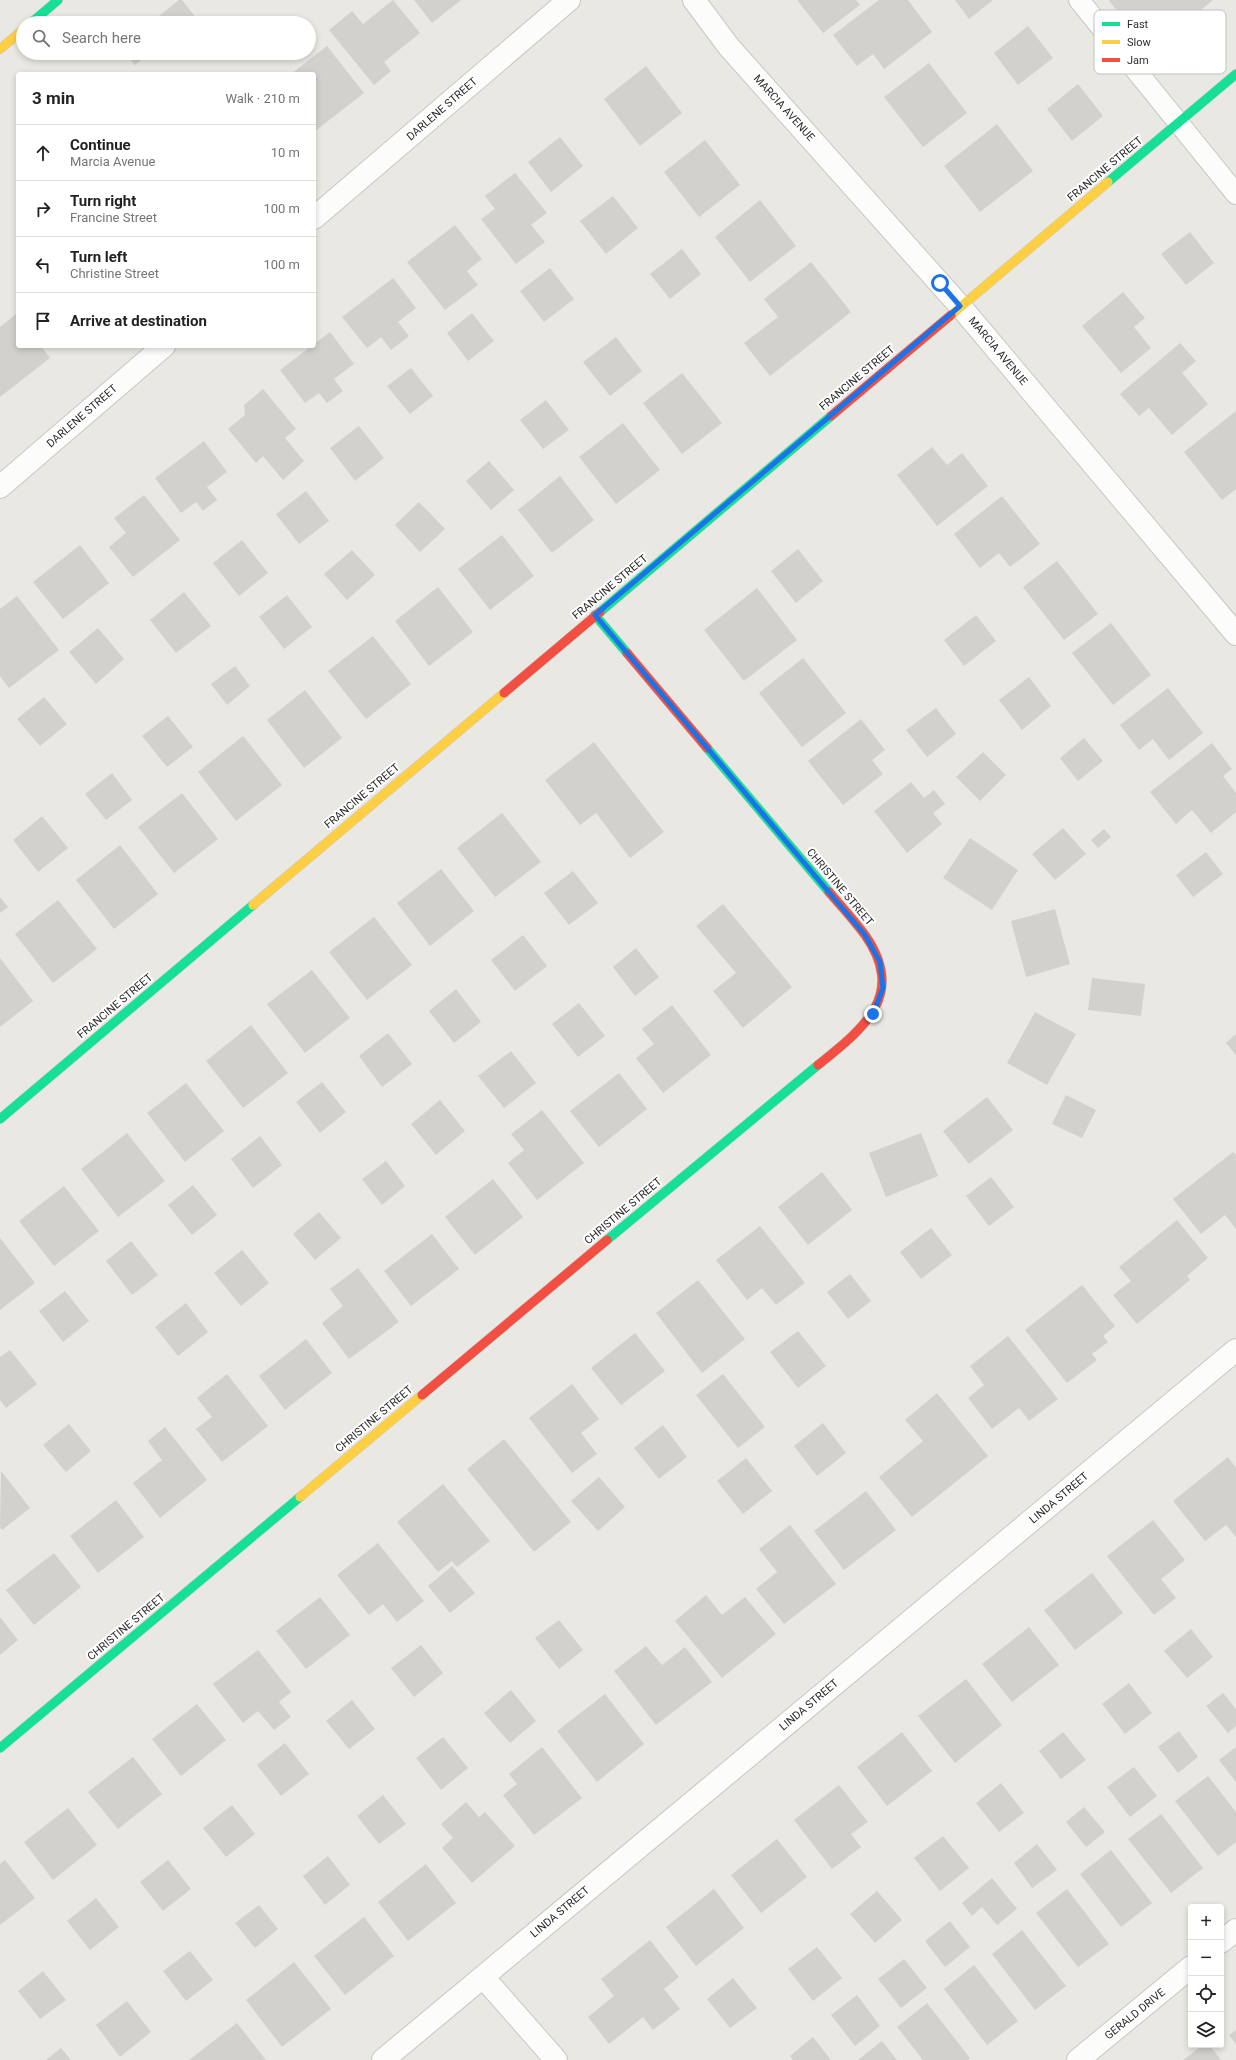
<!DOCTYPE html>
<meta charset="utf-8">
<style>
:root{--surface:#fff;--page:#f6f6f6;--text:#222;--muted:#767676;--line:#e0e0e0}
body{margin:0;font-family:Roboto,sans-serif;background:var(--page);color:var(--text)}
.controls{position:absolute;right:12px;bottom:12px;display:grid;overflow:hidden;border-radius:4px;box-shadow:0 2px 6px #0003}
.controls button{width:36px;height:36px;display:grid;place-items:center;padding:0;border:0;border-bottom:1px solid var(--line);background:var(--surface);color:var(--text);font:20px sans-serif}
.stop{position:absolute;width:12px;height:12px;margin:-9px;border:3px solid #1a73e8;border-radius:50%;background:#fff}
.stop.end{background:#1a73e8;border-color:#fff;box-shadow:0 1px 4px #0008}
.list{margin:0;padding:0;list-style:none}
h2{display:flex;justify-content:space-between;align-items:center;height:52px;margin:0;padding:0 16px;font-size:17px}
h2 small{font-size:13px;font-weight:400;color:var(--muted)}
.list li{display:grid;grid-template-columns:26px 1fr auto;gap:12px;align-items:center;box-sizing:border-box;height:56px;padding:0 16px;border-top:1px solid var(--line)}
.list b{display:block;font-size:15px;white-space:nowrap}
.list p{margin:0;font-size:13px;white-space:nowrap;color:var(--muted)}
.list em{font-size:13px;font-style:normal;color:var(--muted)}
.icon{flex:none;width:22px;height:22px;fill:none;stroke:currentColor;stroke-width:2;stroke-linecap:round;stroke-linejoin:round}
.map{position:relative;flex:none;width:1236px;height:2060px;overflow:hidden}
.search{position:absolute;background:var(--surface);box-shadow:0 2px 6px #0003;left:16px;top:16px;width:300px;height:44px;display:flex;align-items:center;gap:10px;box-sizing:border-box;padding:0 14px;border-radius:22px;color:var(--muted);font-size:15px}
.panel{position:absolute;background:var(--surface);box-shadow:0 2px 6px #0003;left:16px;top:72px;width:300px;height:276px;border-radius:4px}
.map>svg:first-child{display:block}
.building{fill:#d3d1cd}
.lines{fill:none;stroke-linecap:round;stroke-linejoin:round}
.lane-casing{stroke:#c7c7c7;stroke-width:22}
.street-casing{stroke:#c7c7c7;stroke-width:24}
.fast-casing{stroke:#c7c7c7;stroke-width:10}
.slow-casing{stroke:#c7c7c7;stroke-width:10}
.jam-casing{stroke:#c7c7c7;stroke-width:10}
.lane{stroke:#fcfcfb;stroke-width:20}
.street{stroke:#fcfcfb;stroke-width:22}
.fast{stroke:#16e098;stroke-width:9}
.slow{stroke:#ffcf43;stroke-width:9}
.jam{stroke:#f24e42;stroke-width:9}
.route{stroke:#1a73e8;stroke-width:5}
.labels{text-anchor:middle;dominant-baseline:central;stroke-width:4;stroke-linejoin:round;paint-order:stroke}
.street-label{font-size:11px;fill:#2c2c2c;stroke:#fff}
.key{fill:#fff;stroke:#c0c0c0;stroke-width:1}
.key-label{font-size:11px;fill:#2c2c2c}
</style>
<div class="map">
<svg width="1236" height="2060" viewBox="0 0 1236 2060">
<rect width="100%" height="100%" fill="#eae8e2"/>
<path class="building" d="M179,0H182L200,23H150Z
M393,0L420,33L384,62L391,71L374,85L329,30L352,11L363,24Z
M414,0H461L432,23Z
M797,0H856L860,5L823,33Z
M879,0H908L932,32L884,69L873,54L857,66L833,35Z
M955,0H993L969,19Z
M1110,0H1213L1151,51L1109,1Z
M1028,26L1053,58L1018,85L994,53Z
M327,46L364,93L314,132V74H291Z
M125,53H150L135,65Z
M929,63L967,113L923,147L884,97Z
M646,66L682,113L640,146L604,99Z
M1078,84L1103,116L1072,141L1047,109Z
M997,124L1033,171L980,212L944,166Z
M560,137L583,166L551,192L528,162Z
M705,140L740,185L699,217L664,172Z
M515,173L547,213L531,225L545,242L516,264L481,219L495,209L485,196Z
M613,196L638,228L606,254L580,221Z
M760,200L796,246L750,282L715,237Z
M455,225L482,259L467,271L478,285L445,310L407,262Z
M1190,232L1214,263L1186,285L1161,254Z
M682,249L701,274L670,299L650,274Z
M811,262L851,312L770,376L744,343L778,317L764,299Z
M550,268L574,299L544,322L520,291Z
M393,278L416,308L398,322L409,336L391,350L381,337L367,348L342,317Z
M1123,292L1145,318L1134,327L1151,348L1121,373L1082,326Z
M472,313L494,341L468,361L447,333Z
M16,314L18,316V346H41L50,358L0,397V327Z
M330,332L354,364L334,379L343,391L327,403L319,393L305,403L280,370Z
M616,337L642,371L610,396L583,362Z
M1180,343L1196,361L1182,373L1208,404L1172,435L1149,408L1139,416L1120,394Z
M411,368L433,396L410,414L387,386Z
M682,373L722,423L682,454L643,403Z
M263,389L296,429L285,438L304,461L283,480L263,456L256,463L228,429L245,415L244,405Z
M546,400L569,430L543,449L520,420Z
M1236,411V489L1222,500L1184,452Z
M623,423L660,470L616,504L579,457Z
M359,426L384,458L355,481L330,448Z
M204,441L227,472L207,487L217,500L203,511L196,502L181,513L155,478Z
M932,447L947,465L962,453L988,486L937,526L897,475Z
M489,461L514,490L491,510L466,481Z
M560,476L594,520L552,553L518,510Z
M306,491L329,521L299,544L276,514Z
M144,495L180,540L133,577L109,547L126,533L114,518Z
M1002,496L1040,544L1010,567L999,553L980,568L954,534Z
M419,502L445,529L420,552L395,525Z
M502,535L534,576L490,610L458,569Z
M242,540L268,573L239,596L213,563Z
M80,545L109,583L63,619L33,582Z
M798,549L823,581L796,603L771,571Z
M352,550L375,575L347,600L324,574Z
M1057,561L1098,614L1064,640L1023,587Z
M438,587L473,632L429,666L395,621Z
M757,588L797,640L744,681L704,630Z
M184,592L211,626L176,653L150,620Z
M287,595L312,627L284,649L259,617Z
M17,596L59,650L9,688L0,676V609Z
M976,615L996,641L964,666L944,640Z
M1111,623L1151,675L1113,705L1072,653Z
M98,628L124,659L96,684L69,652Z
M373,636L411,684L366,719L328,671Z
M803,658L846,713L802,747L759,693Z
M235,666L250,686L227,705L211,684Z
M1029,677L1051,706L1022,730L999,700Z
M1168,688L1203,733L1169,760L1153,739L1139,750L1120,725Z
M305,690L342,738L304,768L267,720Z
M44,697L67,724L40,746L17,719Z
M936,708L956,734L927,757L906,730Z
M168,716L193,747L167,767L142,736Z
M861,719L885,750L872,760L883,774L843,805L808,761Z
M243,736L282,785L236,821L198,772Z
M1084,738L1103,761L1078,781L1060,758Z
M594,742L664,832L630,858L596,813L580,825L545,780Z
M1212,743L1232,769L1223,776L1236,793V812L1211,833L1192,810L1176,824L1150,792Z
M983,752L1006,775L980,801L956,777Z
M112,773L132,800L106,820L85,794Z
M911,782L924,798L934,790L945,804L933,813L942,824L907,853L874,811Z
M182,793L218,839L174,873L138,827Z
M502,813L541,862L495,897L457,848Z
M42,816L68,848L38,872L13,840Z
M1063,828L1086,854L1055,880L1032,854Z
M1104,829L1111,837L1098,848L1091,840Z
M970,838L1018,870L992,910L943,878Z
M120,845L158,894L114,929L76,880Z
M1206,852L1223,874L1193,897L1176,875Z
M441,869L474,911L430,946L397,903Z
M573,871L598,903L569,925L544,893Z
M0,897L8,907L0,913Z
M58,900L97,949L53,983L15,934Z
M723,904L792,987L743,1028L713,991L736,973L696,926Z
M1055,909L1070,964L1026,977L1011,921Z
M374,917L412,965L367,1000L329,952Z
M523,935L547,966L515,991L491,960Z
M636,948L659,977L635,996L613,967Z
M0,958L33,1001L0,1027Z
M312,970L350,1018L305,1053L267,1004Z
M1092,978L1145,984L1141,1016L1088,1010Z
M456,989L481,1022L454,1043L429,1011Z
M579,1003L605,1036L578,1057L552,1024Z
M672,1005L711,1055L663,1093L636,1058L654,1044L642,1029Z
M1035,1012L1076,1034L1047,1085L1007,1063Z
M251,1025L288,1073L243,1108L206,1061Z
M388,1033L412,1064L382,1087L359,1056Z
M1236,1034V1055L1226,1043Z
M511,1051L536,1083L504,1108L478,1076Z
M619,1073L647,1109L599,1147L570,1111Z
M322,1082L346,1112L320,1133L296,1102Z
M186,1083L224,1131L185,1162L147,1113Z
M1066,1095L1096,1110L1082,1138L1052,1124Z
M987,1097L1013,1130L969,1164L943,1131Z
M440,1100L465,1131L436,1155L411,1124Z
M542,1110L584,1163L537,1200L508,1163L524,1150L511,1134Z
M127,1133L165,1181L118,1217L81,1169Z
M921,1133L938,1176L886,1197L869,1153Z
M260,1136L282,1165L253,1188L231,1159Z
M1233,1152L1236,1155V1229L1225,1215L1201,1234L1173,1199Z
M386,1161L405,1186L382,1205L362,1179Z
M822,1172L852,1210L808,1245L778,1207Z
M991,1177L1014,1207L989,1226L966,1196Z
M493,1179L523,1217L475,1255L445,1217Z
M193,1185L217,1215L192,1235L168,1205Z
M64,1186L99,1231L54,1266L19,1221Z
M319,1212L341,1238L315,1260L293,1234Z
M1177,1220L1208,1258L1187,1276L1190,1280L1137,1324L1113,1295L1131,1281L1119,1267Z
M760,1226L805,1283L776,1305L762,1288L747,1300L716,1260Z
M931,1228L952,1255L921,1279L900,1252Z
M432,1234L459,1269L411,1306L384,1271Z
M0,1238L35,1283L0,1310Z
M131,1241L158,1275L132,1295L106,1261Z
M242,1250L269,1283L241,1306L214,1273Z
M358,1268L399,1322L349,1359L322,1323L343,1306L330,1289Z
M850,1274L871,1301L848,1319L827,1292Z
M698,1280L745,1339L702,1373L656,1313Z
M1082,1285L1115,1326L1103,1336L1108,1342L1092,1354L1097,1360L1067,1383L1025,1330Z
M65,1291L89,1321L63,1342L39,1311Z
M186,1303L208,1332L178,1356L155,1327Z
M798,1331L826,1366L798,1388L770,1352Z
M635,1333L665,1371L621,1405L591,1368Z
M1008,1336L1058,1399L1029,1421L1019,1408L992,1429L968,1398L984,1385L970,1366Z
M306,1339L332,1373L285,1410L259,1376Z
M10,1350L37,1384L6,1408L0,1400V1357Z
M227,1374L268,1426L222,1462L196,1429L212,1417L197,1398Z
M723,1374L765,1427L738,1448L696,1395Z
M572,1384L599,1419L581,1433L597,1454L572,1473L529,1418Z
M937,1393L988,1456L912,1517L879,1477L923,1441L905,1420Z
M823,1423L846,1453L817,1476L794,1446Z
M69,1424L91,1451L66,1472L43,1445Z
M663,1425L687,1457L659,1479L634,1448Z
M165,1427L207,1480L160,1518L133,1483L162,1460L148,1441Z
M504,1439L571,1522L534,1552L467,1469Z
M1228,1457L1236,1468V1537L1226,1525L1205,1541L1173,1501Z
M746,1458L772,1491L743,1514L717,1481Z
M1,1471L30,1508L2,1530L0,1527Z
M599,1477L625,1507L598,1531L571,1501Z
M443,1484L490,1541L457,1567L452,1561L438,1572L397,1522Z
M866,1491L896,1530L844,1570L814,1531Z
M116,1500L144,1537L98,1573L70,1536Z
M1153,1520L1185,1560L1161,1579L1176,1598L1154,1615L1107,1556Z
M790,1525L836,1584L784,1624L756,1589L777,1572L759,1549Z
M378,1543L424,1601L397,1622L383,1604L369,1615L337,1575Z
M54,1553L81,1587L34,1625L6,1590Z
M452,1566L475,1593L450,1613L428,1586Z
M1092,1573L1123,1613L1075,1650L1044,1610Z
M706,1595L722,1615L745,1597L776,1634L722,1678L675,1621Z
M320,1597L350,1635L306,1669L276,1631Z
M0,1617L18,1640L0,1655Z
M559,1620L583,1650L559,1669L535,1638Z
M1029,1627L1059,1665L1012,1702L982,1664Z
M1191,1629L1213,1657L1187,1678L1164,1651Z
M421,1645L443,1673L414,1697L391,1668Z
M646,1646L662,1665L685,1647L712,1682L656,1725L614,1671Z
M258,1650L291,1692L279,1702L291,1717L274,1730L258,1711L243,1723L213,1684Z
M966,1679L1002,1725L955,1763L918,1716Z
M1129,1683L1152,1713L1125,1734L1102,1704Z
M511,1690L536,1721L510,1743L484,1713Z
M1223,1693L1236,1709V1726L1228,1733L1206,1706Z
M605,1694L644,1744L597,1782L557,1731Z
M352,1700L375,1729L349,1749L326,1721Z
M197,1704L226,1740L181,1776L152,1739Z
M1179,1731L1198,1757L1178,1773L1158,1747Z
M902,1732L932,1771L887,1806L857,1767Z
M1063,1732L1086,1760L1061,1779L1039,1751Z
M443,1737L468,1768L441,1790L416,1758Z
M285,1743L309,1774L281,1796L257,1765Z
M542,1747L582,1798L534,1835L503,1795L517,1784L509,1774Z
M1236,1747V1782L1219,1760Z
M133,1757L162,1794L118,1829L88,1792Z
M1134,1767L1157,1796L1130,1817L1107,1787Z
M1208,1776L1236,1812V1842L1218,1856L1175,1801Z
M1001,1783L1024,1813L999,1832L976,1803Z
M839,1785L868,1822L851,1834L861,1847L832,1869L794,1820Z
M383,1795L406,1824L379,1844L357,1816Z
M466,1802L479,1817L485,1812L515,1846L472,1883L442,1848L453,1838L441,1824Z
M232,1805L255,1834L226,1857L203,1828Z
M1084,1807L1105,1832L1086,1847L1066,1822Z
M68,1808L97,1845L53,1880L24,1842Z
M1161,1814L1203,1868L1171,1893L1128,1839Z
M943,1836L969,1868L940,1891L914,1858Z
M777,1839L807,1877L761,1913L731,1875Z
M1037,1844L1057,1870L1032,1888L1014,1863Z
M1111,1850L1152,1903L1121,1927L1080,1874Z
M328,1856L350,1885L325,1905L303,1876Z
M5,1860L35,1898L0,1925V1864Z
M168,1860L191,1889L163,1911L140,1882Z
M426,1864L456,1903L408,1941L378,1902Z
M992,1878L1017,1909L997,1925L982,1907L972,1916L962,1903Z
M714,1889L744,1928L696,1966L666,1927Z
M1067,1889L1109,1944L1078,1967L1036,1913Z
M877,1891L902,1920L875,1943L850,1914Z
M96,1898L119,1927L90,1950L67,1921Z
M259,1905L278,1929L255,1948L235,1923Z
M364,1917L394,1956L345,1995L314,1956Z
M950,1921L970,1947L945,1967L925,1941Z
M1022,1930L1066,1986L1035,2010L992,1954Z
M650,1940L679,1977L664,1989L680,2009L653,2030L643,2017L609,2044L588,2017L614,1996L601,1979Z
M817,1947L842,1978L813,2001L788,1969Z
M190,1951L213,1980L186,2001L163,1971Z
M904,1959L927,1988L901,2008L878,1979Z
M294,1962L331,2009L282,2047L246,2000Z
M974,1965L1018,2021L987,2045L944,1989Z
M43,1971L66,2000L40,2019L18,1991Z
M733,1978L757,2008L730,2028L707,1999Z
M857,1995L880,2026L855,2046L831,2015Z
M127,2001L151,2032L120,2057L96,2025Z
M927,2003L970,2058L968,2060H923L897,2027Z
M237,2023L266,2060H189Z
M1236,2030V2044L1229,2035Z
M813,2037L831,2060H793L790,2056Z
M882,2041L897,2060H858Z
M1203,2045H1209L1221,2060H1183Z
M61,2048L71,2060H46Z"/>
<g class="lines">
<g class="lane-casing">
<path id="lane" d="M1079,0L1236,194"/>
</g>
<g class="street-casing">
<path id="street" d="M694,0L729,47L960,306L1236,634
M314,218L569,0
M0,487L164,346
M1221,1942L1236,1930
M483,1977L556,2060
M383,2060L1236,1350
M1078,2060L1191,1967"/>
</g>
<g class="fast-casing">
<path id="fast" d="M31,23L58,0
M1108,182L1236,74
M600,612L831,416
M595,615L627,653
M707,748L829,892
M0,1119L253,905
M607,1240L818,1065
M0,1748L300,1497"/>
</g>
<g class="slow-casing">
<path id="slow" d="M0,49L23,30
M951,315L1108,182
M253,905L504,693
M300,1497L422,1395"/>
</g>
<g class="jam-casing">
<path id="jam" d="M831,416L951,315
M627,653L707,748
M504,693L600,612
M818,1065C864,1028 907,995 865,935C854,920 841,906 829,892
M422,1395L607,1240"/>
</g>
<use href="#lane" class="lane"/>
<use href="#street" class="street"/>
<use href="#fast" class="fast"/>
<use href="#slow" class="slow"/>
<use href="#jam" class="jam"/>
</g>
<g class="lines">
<path class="route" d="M873,1014L883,988L880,962L865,935L595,615L960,306L940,283"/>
</g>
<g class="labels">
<g class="street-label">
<text transform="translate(784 108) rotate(48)">MARCIA AVENUE</text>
<text transform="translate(442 109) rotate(-41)">DARLENE STREET</text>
<text transform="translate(1105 169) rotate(-40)">FRANCINE STREET</text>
<text transform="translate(998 351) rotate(50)">MARCIA AVENUE</text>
<text transform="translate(857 378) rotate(-40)">FRANCINE STREET</text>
<text transform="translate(82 416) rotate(-41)">DARLENE STREET</text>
<text transform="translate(610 587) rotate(-40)">FRANCINE STREET</text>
<text transform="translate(362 796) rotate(-40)">FRANCINE STREET</text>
<text transform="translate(840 887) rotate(50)">CHRISTINE STREET</text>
<text transform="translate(115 1006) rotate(-40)">FRANCINE STREET</text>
<text transform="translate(623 1211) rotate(-40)">CHRISTINE STREET</text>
<text transform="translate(374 1419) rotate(-40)">CHRISTINE STREET</text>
<text transform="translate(1059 1498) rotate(-40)">LINDA STREET</text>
<text transform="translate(126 1627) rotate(-40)">CHRISTINE STREET</text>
<text transform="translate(809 1705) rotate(-40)">LINDA STREET</text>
<text transform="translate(560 1912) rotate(-40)">LINDA STREET</text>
<text transform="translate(1135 2014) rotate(-39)">GERALD DRIVE</text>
</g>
</g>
<rect x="1094" y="10" width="132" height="64" rx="6" class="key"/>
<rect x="1102" y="22" width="18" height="4" fill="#16e098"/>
<rect x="1102" y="40" width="18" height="4" fill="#ffcf43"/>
<rect x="1102" y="58" width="18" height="4" fill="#f24e42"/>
<g class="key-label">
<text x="1127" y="28">Fast</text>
<text x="1127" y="46">Slow</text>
<text x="1127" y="64">Jam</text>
</g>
</svg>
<div class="controls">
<button>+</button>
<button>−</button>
<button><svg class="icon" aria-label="locate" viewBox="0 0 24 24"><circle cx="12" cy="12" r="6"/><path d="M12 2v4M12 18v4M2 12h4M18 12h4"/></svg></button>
<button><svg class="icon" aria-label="layers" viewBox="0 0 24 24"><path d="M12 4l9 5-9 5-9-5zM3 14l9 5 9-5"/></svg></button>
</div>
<div class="stop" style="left:940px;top:283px"></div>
<div class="stop end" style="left:873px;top:1014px"></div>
<div class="search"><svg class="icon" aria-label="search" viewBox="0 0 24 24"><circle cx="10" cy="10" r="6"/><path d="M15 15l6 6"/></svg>Search here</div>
<section class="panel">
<h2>3 min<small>Walk · 210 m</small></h2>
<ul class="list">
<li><svg class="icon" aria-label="ahead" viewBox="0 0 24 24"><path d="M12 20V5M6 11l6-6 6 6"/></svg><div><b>Continue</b><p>Marcia Avenue</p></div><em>10 m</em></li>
<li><svg class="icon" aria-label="right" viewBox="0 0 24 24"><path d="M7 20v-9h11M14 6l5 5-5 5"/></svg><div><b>Turn right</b><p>Francine Street</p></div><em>100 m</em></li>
<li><svg class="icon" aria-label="left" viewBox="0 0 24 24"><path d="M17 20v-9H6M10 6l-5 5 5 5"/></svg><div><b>Turn left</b><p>Christine Street</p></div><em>100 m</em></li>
<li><svg class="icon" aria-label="arrive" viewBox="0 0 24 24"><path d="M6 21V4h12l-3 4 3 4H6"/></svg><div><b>Arrive at destination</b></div></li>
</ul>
</section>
</div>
